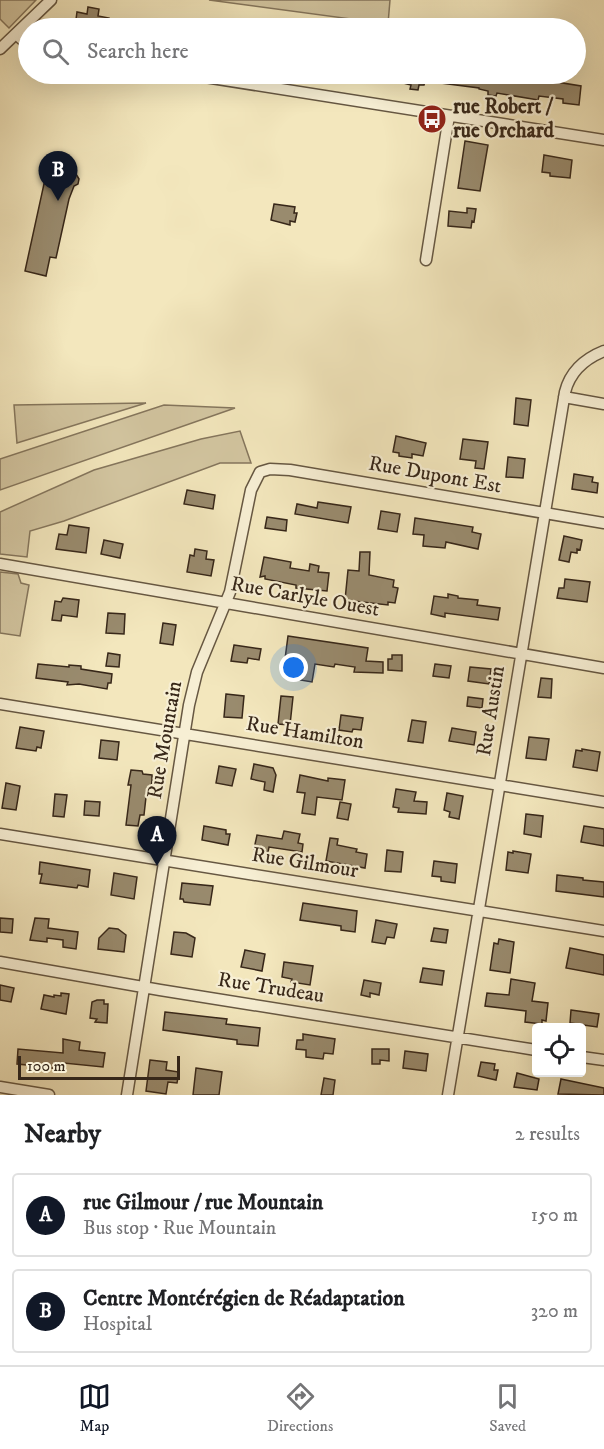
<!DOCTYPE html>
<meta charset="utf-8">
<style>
:root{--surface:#fff;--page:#f2f2f2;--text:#202124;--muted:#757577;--line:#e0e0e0;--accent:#111827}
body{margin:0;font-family:"IM FELL DW Pica",serif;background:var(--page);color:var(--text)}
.controls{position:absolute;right:18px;bottom:18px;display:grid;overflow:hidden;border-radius:6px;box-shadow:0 6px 24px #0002}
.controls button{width:54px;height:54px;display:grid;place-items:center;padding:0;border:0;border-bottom:2px solid var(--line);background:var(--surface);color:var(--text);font:30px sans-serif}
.scale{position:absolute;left:18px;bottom:15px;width:162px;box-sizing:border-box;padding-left:6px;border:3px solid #372719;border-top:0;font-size:16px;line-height:21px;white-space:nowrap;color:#372719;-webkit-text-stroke:4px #f7efd4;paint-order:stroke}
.you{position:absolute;left:294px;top:668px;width:21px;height:21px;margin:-15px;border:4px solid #fff;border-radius:50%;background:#1a73e8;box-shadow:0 0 0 9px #1a73e833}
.badge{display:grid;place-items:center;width:39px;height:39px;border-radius:50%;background:var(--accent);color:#fff;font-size:20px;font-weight:700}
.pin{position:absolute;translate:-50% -50px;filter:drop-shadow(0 2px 3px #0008)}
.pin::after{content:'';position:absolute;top:32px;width:21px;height:18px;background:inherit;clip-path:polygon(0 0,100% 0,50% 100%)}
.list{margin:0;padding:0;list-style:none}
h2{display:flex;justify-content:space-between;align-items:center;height:78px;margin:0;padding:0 24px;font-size:26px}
h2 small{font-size:20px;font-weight:400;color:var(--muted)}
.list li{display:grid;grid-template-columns:39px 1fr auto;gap:18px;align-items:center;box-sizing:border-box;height:84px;margin:0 12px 12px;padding:0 12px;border:2px solid var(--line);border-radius:6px}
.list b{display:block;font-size:22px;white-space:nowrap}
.list p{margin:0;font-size:20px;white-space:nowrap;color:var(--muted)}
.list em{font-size:20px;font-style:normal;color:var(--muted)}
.icon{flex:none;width:33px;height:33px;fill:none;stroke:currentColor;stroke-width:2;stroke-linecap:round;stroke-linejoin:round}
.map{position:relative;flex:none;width:604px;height:1095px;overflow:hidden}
.search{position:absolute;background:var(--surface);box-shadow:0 6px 24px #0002;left:18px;right:18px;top:18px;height:66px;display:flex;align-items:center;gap:15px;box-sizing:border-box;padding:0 21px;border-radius:33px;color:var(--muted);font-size:22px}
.sheet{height:270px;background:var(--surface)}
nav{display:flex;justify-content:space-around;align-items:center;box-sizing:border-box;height:84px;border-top:2px solid var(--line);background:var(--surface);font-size:16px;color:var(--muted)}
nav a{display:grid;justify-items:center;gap:3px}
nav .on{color:var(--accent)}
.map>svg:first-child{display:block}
.green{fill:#d3c6a1;stroke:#85765d;stroke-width:1.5}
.building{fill:#998b6e;stroke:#372719;stroke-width:1.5}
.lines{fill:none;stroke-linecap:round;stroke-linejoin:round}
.minor-casing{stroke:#665742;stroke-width:13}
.minor{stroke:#f7efd4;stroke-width:10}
.labels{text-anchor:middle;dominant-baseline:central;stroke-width:4.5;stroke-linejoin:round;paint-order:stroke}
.poi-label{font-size:21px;font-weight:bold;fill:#372719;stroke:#f7efd4;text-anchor:start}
.street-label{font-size:21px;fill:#372719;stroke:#f7efd4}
</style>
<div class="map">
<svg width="604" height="1095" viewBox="0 0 604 1095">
<rect width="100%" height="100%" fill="#f3e7bd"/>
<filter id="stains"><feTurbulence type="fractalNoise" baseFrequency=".00333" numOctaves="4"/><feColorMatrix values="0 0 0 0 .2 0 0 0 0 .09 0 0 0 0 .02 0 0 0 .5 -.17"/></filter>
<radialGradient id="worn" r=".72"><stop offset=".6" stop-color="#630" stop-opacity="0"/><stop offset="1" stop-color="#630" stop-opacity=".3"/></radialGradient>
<path class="green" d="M0,0H36L9,28L0,19Z
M209,0H390L388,24Z
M146,403L17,443L14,405Z
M164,405L235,408L0,490V459Z
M240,431L251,463H220L64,521L30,531L27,557L0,554V512L94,470L201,439Z
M0,572L18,574L21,583L29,585L20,636L0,633Z"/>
<path class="building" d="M88,7L99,9L98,16L109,18L107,28L75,27L77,12L87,14Z
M405,74H476L490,76L491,74H500V75L525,80V77L581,86L579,105L563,103V99L539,96L538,100L497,93L496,96L488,95V91L479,89V88L425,81L424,85H419L418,90L410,89L411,85L403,83Z
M465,141L488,145L480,191L458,188Z
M544,155L572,160L570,178L550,176V173L542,172Z
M47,170L68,174H76L79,179L78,184L74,186L69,199L56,258L50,257L46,276L25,271Z
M274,204L295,207L294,213H297L295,222L290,221V225L271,220Z
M467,208L476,209L474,222L472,221L471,228L448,226L449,211L467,213Z
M516,398L531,400L528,426L514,424Z
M396,436L426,443L423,456L412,454V458L399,456V453L393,452Z
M463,439L488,442L484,469L475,468L476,461L460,459Z
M508,457L525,459L523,478L506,477Z
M574,474L593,477L592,482L598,483L597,493L572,489Z
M187,490L215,495L213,509L184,504Z
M318,502L351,507L348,523L295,514L297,504L317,508Z
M381,511L400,514L397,532L378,529Z
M267,517L287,520L286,531L265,528Z
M415,518L473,527L472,532L481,534L478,549L446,542L445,548L423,546L424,535L413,534Z
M69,525L89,528L86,553L56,549L59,534L67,535Z
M564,536L582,540L580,550L577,549V553L571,552L569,562L559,560Z
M104,540L123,544L120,558L101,554Z
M195,549L207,551L206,559L214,560L211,576L187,572L190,555L194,556Z
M360,552H370L369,575L394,580L393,587L398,588L395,603L388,602V605L345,600L348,570L359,571Z
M264,557L291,562L290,568L309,571L310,564L319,566L318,572L329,573L327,591L296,588V585L265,579V576L260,577Z
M565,579L590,582L587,602L557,598L559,588H564Z
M448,594L458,596V598L478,600L477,605L500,608L498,620L445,613V617L431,614L434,596L448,598Z
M63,598L79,600L77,617L62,615L61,621L52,620L55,601L61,602Z
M108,613L125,614L124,634L106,633Z
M163,623L176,625L173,645L160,643Z
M288,636L368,648L366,661L383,662V673L354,672L355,667L335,664L334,667L315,664L312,682L300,680L302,662L285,659Z
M234,645L261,649L259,660L248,658L247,663L231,661Z
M108,653L120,655L119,667L106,666Z
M392,655H402V671L388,670V659H392Z
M38,664L69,667V665L81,666V669L112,674L111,683H108L107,689L79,684L67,685L68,682L36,678Z
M435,664L451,666L449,678L433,676Z
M470,667L491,669L489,684L468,681Z
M541,678L552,679L551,698L538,697Z
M226,694L244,696L242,718L224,717Z
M281,696L293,697L290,725L278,724Z
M468,697L483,699L482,708L467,706Z
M341,715L363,718L361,730L353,729L352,732L339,730Z
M412,720L426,722L423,743L408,741Z
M20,727L44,731L41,748L37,747L36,751L16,748Z
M452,728L476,732L474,745L449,741Z
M529,737L549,739L546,760L526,758Z
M101,740L119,742L117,760L99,758Z
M582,749L600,752L597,771L573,767L576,750L582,751Z
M254,764L273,768L276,775L273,792L264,790L265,782L251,779Z
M219,766L236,769L232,786L216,783Z
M131,770L142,771L143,774L152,775V780L151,789L147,788L144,815H140L138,826L126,825L131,785H128Z
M300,775L328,781V778L345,780L342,800L317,797L315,815L302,813L305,793L297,792Z
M6,783L20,786L16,810L2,808Z
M396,789L416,792L414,801L427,802L426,814L398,812L399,808L393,807Z
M447,793L463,796L459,819L449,817L450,812L444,810Z
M55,794L67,795L64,817L53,816Z
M85,801L100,802L99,816L84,815Z
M340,802L351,804L348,820L337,818Z
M526,814L543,816L541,837L524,834Z
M204,826L226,830V834H230L228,845L202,840Z
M584,826L604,829V846L581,842Z
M284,831L300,834L298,843L303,844L302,852L269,847L268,852L254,849L257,835L282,839Z
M330,838L338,839L337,845L357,849L356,852L367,854L365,868L326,861Z
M387,850L403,852L401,872L385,871Z
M513,851L531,854L528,873L506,870L508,852L513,853Z
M434,861L457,864L455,883L441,881V877L432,876Z
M40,862L90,870L88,887L78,885L77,888L40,883L42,874H39Z
M114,873L137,877L134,899L111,895Z
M557,875L583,878V880L604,882V897L556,891Z
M182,883L213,886L210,905L184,902L183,899H180Z
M303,903L357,911L355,932L341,930V926L300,920Z
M0,918L13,919L12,933L0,932Z
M35,918L49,919L48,928L78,932L76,949L63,947V940L47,938V942L30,940Z
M376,920L397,924L394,938L387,937L385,944L372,942Z
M109,928L118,929L126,935L124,952L98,949L99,938Z
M434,928L448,930L446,943L431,941Z
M174,932L186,933L195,938L192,957L171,954Z
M499,939L514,942L510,973L490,970L494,943L498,944Z
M570,948L604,955V975L566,968Z
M245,950L265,954L262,971L241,967Z
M284,962L313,966L310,985L291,982L292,979L282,977Z
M423,968L444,971L442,985L420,982Z
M511,979L535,983L532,1001L548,1003L546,1021L542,1020V1024L525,1022L526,1011L485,1006L487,993L509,995Z
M364,980L381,983L379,995L370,993V997L361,995Z
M0,985L14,988L11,1002L0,1000Z
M61,993L69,994L66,1014L41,1009L44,995L54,997V995L61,996Z
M97,1000H104V1004H108L107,1023L95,1022L97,1019L90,1018L92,1002Z
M571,1010L599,1014L597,1027L570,1023Z
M165,1012L227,1019L226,1024L260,1028L258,1046L237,1044V1040L163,1030Z
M303,1034L335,1039L333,1054L324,1053L323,1059L306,1057V1050L296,1049L297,1040H303Z
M63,1039L80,1042L79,1050L105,1053L103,1067L64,1063L63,1071L48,1067L17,1064L18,1049L63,1053Z
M372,1049H389V1061L380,1060V1064H372Z
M405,1051L428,1054L426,1071L403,1068Z
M150,1060L167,1062L166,1070L179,1072L177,1083L168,1082L166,1094L146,1091Z
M481,1062L495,1064L494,1070H498L496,1080L478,1076Z
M196,1068L222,1072L219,1095H193Z
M517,1073L539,1079L537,1090L514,1087Z
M324,1078L335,1080L333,1095H321Z
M561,1079L604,1088V1095L558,1094Z"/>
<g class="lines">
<g class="minor-casing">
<path id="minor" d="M16,34L28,45
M0,49L51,0
M186,74L604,140
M426,260L449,116
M564,397L604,404
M0,564L604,668
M0,704L604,802
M0,834L604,931
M0,962L160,990L536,1050
M582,1057L604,1060
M0,1087L49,1095
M127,1095L189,705L197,672L230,592L251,490L260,472L270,469L290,470L604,523
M448,1095L565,392C570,372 584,359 604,351"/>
</g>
<use href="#minor" class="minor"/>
</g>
<defs>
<g id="bus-disc" transform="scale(1.5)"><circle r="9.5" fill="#8f2418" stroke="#f7efd4"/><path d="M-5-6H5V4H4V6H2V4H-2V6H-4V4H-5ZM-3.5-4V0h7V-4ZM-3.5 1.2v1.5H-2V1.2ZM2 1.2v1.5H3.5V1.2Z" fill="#fff"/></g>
</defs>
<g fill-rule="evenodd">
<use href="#bus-disc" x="432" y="119"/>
</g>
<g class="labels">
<g class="poi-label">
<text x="453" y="107">rue Robert /<tspan x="453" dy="24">rue Orchard</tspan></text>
</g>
<g class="street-label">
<text transform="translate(435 475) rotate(10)">Rue Dupont Est</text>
<text transform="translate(305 597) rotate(10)">Rue Carlyle Ouest</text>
<text transform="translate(491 711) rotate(-81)">Rue Austin</text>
<text transform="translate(305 733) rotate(9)">Rue Hamilton</text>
<text transform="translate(165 740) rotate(-80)">Rue Mountain</text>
<text transform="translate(305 863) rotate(9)">Rue Gilmour</text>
<text transform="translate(271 988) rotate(9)">Rue Trudeau</text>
</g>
</g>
<rect width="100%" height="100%" filter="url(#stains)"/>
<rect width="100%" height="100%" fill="url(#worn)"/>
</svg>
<div class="controls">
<button><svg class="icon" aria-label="locate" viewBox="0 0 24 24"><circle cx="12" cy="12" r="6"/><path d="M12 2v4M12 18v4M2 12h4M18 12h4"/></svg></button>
</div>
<div class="scale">100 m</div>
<div class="you"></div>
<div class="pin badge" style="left:157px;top:866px">A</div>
<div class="pin badge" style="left:58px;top:201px">B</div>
<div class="search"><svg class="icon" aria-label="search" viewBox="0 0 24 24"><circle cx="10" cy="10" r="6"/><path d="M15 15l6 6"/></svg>Search here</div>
</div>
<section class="sheet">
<h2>Nearby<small>2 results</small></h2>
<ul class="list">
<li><span class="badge">A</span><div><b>rue Gilmour / rue Mountain</b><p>Bus stop · Rue Mountain</p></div><em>150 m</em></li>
<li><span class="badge">B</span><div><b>Centre Montérégien de Réadaptation</b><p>Hospital</p></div><em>320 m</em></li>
</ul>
</section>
<nav>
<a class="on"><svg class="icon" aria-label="map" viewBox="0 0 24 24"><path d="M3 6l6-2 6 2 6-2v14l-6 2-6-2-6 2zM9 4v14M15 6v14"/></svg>Map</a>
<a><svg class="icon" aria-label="directions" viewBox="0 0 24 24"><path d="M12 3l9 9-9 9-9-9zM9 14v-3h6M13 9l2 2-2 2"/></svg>Directions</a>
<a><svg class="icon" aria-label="saved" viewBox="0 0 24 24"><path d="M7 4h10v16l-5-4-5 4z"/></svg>Saved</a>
</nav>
